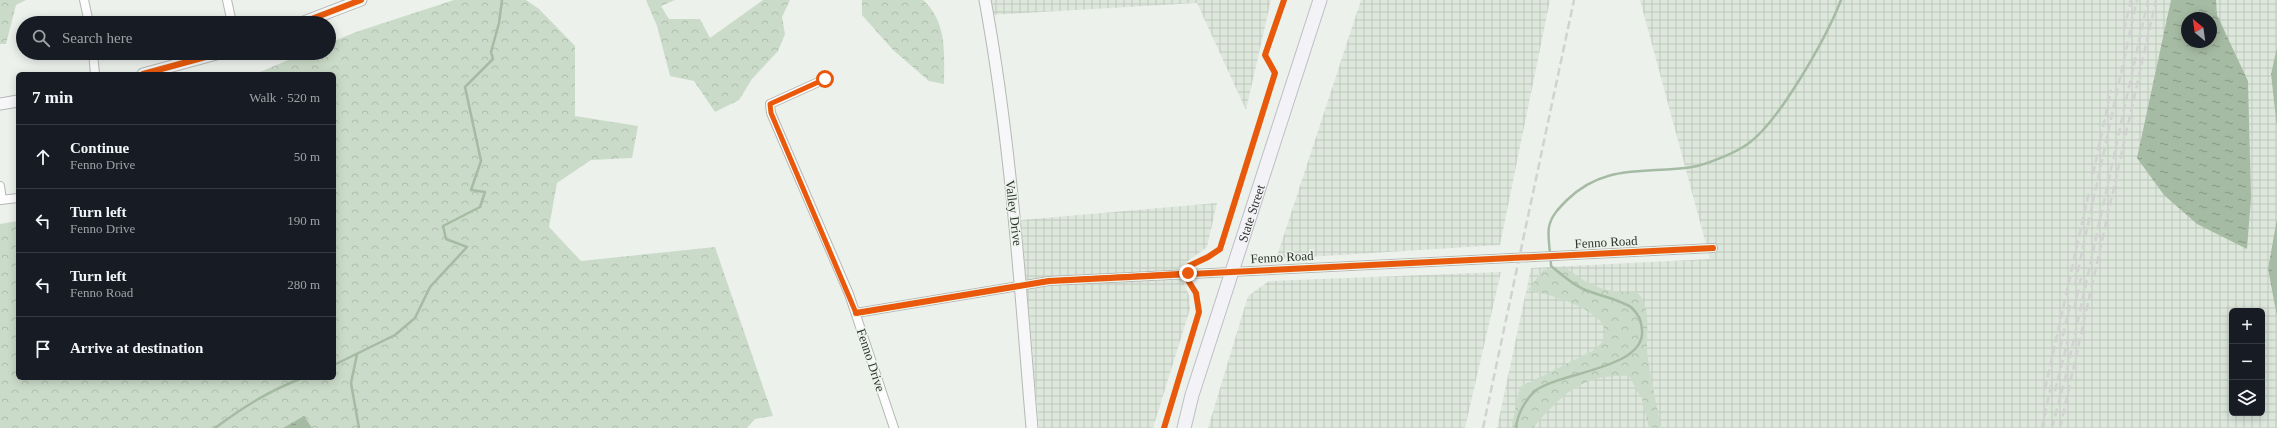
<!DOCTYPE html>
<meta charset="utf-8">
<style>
:root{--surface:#171b24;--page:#20242c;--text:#f1f3f6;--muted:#9ea1a6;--line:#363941}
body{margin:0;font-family:"Times New Roman",serif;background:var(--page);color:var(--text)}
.controls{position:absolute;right:12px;bottom:12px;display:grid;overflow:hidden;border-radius:6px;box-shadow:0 2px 10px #0003}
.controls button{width:36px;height:36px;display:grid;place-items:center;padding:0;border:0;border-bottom:1px solid var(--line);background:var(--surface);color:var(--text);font:20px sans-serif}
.compass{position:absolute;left:2181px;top:12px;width:36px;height:36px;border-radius:50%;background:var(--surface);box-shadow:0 2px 10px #0003;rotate:331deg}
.stop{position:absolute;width:12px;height:12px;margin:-9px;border:3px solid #ea580c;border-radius:50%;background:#fff}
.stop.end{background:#ea580c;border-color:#fff;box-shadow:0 1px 4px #0008}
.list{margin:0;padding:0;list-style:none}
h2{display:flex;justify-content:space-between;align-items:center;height:52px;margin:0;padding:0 16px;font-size:17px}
h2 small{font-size:13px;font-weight:400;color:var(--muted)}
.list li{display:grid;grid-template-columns:26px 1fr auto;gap:12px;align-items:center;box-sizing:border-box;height:64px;padding:0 16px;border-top:1px solid var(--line)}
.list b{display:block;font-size:15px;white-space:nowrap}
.list p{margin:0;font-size:13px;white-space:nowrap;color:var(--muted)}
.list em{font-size:13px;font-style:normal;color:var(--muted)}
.icon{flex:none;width:22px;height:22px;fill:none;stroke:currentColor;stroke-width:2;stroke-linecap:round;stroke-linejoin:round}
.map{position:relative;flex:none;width:2277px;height:428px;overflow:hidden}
.search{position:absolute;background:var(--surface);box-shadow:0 2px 10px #0003;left:16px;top:16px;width:320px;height:44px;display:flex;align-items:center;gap:10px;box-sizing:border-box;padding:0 14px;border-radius:22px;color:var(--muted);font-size:15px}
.panel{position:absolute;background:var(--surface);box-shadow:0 2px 10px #0003;left:16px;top:72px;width:320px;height:308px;border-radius:6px}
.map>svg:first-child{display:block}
.industrial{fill:url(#industrial-grid);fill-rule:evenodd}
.forest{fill:url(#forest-crowns)}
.water{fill:url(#water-ripples);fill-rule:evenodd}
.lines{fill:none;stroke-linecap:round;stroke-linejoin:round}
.stream{stroke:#a6bba3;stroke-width:2.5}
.street-casing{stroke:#b5b8b5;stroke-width:10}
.secondary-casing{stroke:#b5b8b5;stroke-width:13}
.primary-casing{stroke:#bebec4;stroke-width:15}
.street{stroke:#fcfdfc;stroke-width:8}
.secondary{stroke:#f7f7fa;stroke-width:11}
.primary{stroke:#f3f2f6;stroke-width:13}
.rail{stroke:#d1d2d1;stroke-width:2.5;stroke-dasharray:8 4;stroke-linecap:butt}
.cycleway-casing{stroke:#ebf3ea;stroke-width:8}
.cycleway{stroke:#e8590c;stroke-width:6}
.route{stroke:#ea580c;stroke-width:5}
.labels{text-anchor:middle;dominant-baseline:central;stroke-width:3;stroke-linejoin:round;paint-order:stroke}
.street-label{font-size:13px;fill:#303430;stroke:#ebf3ea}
</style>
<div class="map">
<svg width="2277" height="428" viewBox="0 0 2277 428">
<defs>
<pattern id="industrial-grid" width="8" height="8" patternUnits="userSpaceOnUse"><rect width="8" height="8" fill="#dde7dc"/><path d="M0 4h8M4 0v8" fill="none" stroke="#bec7bd"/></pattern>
<pattern id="forest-crowns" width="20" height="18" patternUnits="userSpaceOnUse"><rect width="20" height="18" fill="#cbdbc9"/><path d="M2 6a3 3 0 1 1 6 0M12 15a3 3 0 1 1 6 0" fill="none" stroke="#afbdad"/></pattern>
<pattern id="water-ripples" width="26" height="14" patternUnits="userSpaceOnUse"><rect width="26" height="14" fill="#a6bba3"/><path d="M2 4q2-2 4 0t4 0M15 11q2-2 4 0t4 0" fill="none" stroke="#889985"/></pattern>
</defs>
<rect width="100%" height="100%" fill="#ecf1ec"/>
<path class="industrial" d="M989,0H1271L1246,110L1197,3L991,15Z
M1361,0H1550L1500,245L1276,259Z
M1640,0H2277V47L2271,74L2277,129V218L2268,269L2277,317V428H1497L1531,268L1710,259ZM2187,18H2211V42H2187ZM2232,311H2262V413H2232Z
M1217,203L1207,247L1177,269L1189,295L1190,309L1153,428H1039L1021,220Z
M1501,272L1465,428H1208L1248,296L1269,281Z"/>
<path class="forest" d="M0,0H26L16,5L6,44H0Z
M454,0H526L539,9L575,46V116L638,126L632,158L591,160L557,183L549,227L581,261L715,247L773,416L755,419L747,428H0V224L18,221V378H334V74H255L305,53H329V43L356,32Z
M646,0H675L661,6L669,19H700L710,38L763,0H790L782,17L785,34L778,51L752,79L739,100L715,112L694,81L670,76L657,26Z
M862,0H923C948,23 944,54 944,84L929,81L893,50L862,15Z
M1566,268C1592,287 1604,293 1637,292C1654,310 1644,336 1648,358C1651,381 1657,405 1661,428H1649L1642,399L1629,376C1581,374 1562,395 1533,428H1513L1512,424L1520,387L1592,351C1638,319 1551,294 1528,290L1543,270Z"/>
<path class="water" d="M2171,0H2216L2217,15L2248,81L2251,198L2247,249L2197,224L2164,195L2137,158ZM2187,18H2211V42H2187Z
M2277,47V129L2271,74Z
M2277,218V317L2268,269Z
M304,416L312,428H283Z"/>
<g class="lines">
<path class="stream" d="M357,354L351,383L359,428
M334,365L395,335L415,318L430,287L467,247L446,239L443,226L480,207L485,192L471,190L481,161L465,87L493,59L491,52L499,23L502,0
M215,428C245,406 267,392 302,378
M1516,428C1517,415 1525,400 1535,391C1559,372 1646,369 1642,330C1641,320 1639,315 1632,308C1623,300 1596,295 1583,289C1572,284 1561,274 1551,266C1551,256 1547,236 1549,227C1551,216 1559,208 1567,200C1605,163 1645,174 1692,167C1705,165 1732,154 1743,147C1776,129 1827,36 1841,0"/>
<g class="street-casing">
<path id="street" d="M84,0L89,23
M227,0L232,23
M93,53L95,74
M825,79L770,104L771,113L849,294L894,428
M0,186L2,200
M0,200L18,198
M856,313L1049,281L1713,248"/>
</g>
<g class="secondary-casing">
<path id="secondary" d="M985,0C1011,141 1020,285 1032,428
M301,23L361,0
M143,74L220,53
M0,104L18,101"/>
</g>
<g class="primary-casing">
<g id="primary">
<path id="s1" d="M1184,428L1192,395L1320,0"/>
</g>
</g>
<use href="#street" class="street"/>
<use href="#secondary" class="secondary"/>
<use href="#primary" class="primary"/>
<path class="rail" d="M2124,30L2131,0
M2093,174L2111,90
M2075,284L2137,0
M2074,309L2081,278
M2060,348L2071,301
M2045,389L2089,192
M2055,391L2068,340
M1483,428L1574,0
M2042,428L2052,381
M2052,428L2066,375L2148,0
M2060,428L2156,0"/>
<g class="cycleway-casing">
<path id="cycleway" d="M301,23L361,0
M143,74L220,53
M856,313L1049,281L1713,248
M1164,428L1199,312L1196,293L1189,282V266L1208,257L1220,249L1275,73L1265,55L1284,0"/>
</g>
<use href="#cycleway" class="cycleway"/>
</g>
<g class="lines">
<path class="route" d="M825,79L770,104L771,113L856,313L1049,281L1188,273"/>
</g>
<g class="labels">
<g class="street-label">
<text transform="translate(1014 213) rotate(83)">Valley Drive</text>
<text stroke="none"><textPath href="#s1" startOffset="225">State Street</textPath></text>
<text transform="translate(1606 242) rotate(-3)">Fenno Road</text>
<text transform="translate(1282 257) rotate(-3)">Fenno Road</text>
<text transform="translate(871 360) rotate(72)">Fenno Drive</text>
</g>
</g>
</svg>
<div class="controls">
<button>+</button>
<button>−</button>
<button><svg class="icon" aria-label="layers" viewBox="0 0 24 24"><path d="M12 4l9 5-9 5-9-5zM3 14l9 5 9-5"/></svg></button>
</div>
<svg class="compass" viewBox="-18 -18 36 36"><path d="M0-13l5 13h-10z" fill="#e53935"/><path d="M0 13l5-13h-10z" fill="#9ea1a6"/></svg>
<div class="stop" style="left:825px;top:79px"></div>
<div class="stop end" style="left:1188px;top:273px"></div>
<div class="search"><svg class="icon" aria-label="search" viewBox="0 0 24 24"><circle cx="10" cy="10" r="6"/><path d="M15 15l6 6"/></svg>Search here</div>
<section class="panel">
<h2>7 min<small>Walk · 520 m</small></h2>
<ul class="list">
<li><svg class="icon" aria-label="ahead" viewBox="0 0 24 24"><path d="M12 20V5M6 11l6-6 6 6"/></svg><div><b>Continue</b><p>Fenno Drive</p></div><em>50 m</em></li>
<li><svg class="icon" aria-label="left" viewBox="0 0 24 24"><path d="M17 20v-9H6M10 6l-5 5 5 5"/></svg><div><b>Turn left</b><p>Fenno Drive</p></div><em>190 m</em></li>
<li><svg class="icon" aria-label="left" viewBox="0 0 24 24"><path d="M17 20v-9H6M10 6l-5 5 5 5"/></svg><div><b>Turn left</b><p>Fenno Road</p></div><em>280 m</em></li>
<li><svg class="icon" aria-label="arrive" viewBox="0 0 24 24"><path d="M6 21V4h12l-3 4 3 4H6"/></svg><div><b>Arrive at destination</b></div></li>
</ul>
</section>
</div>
